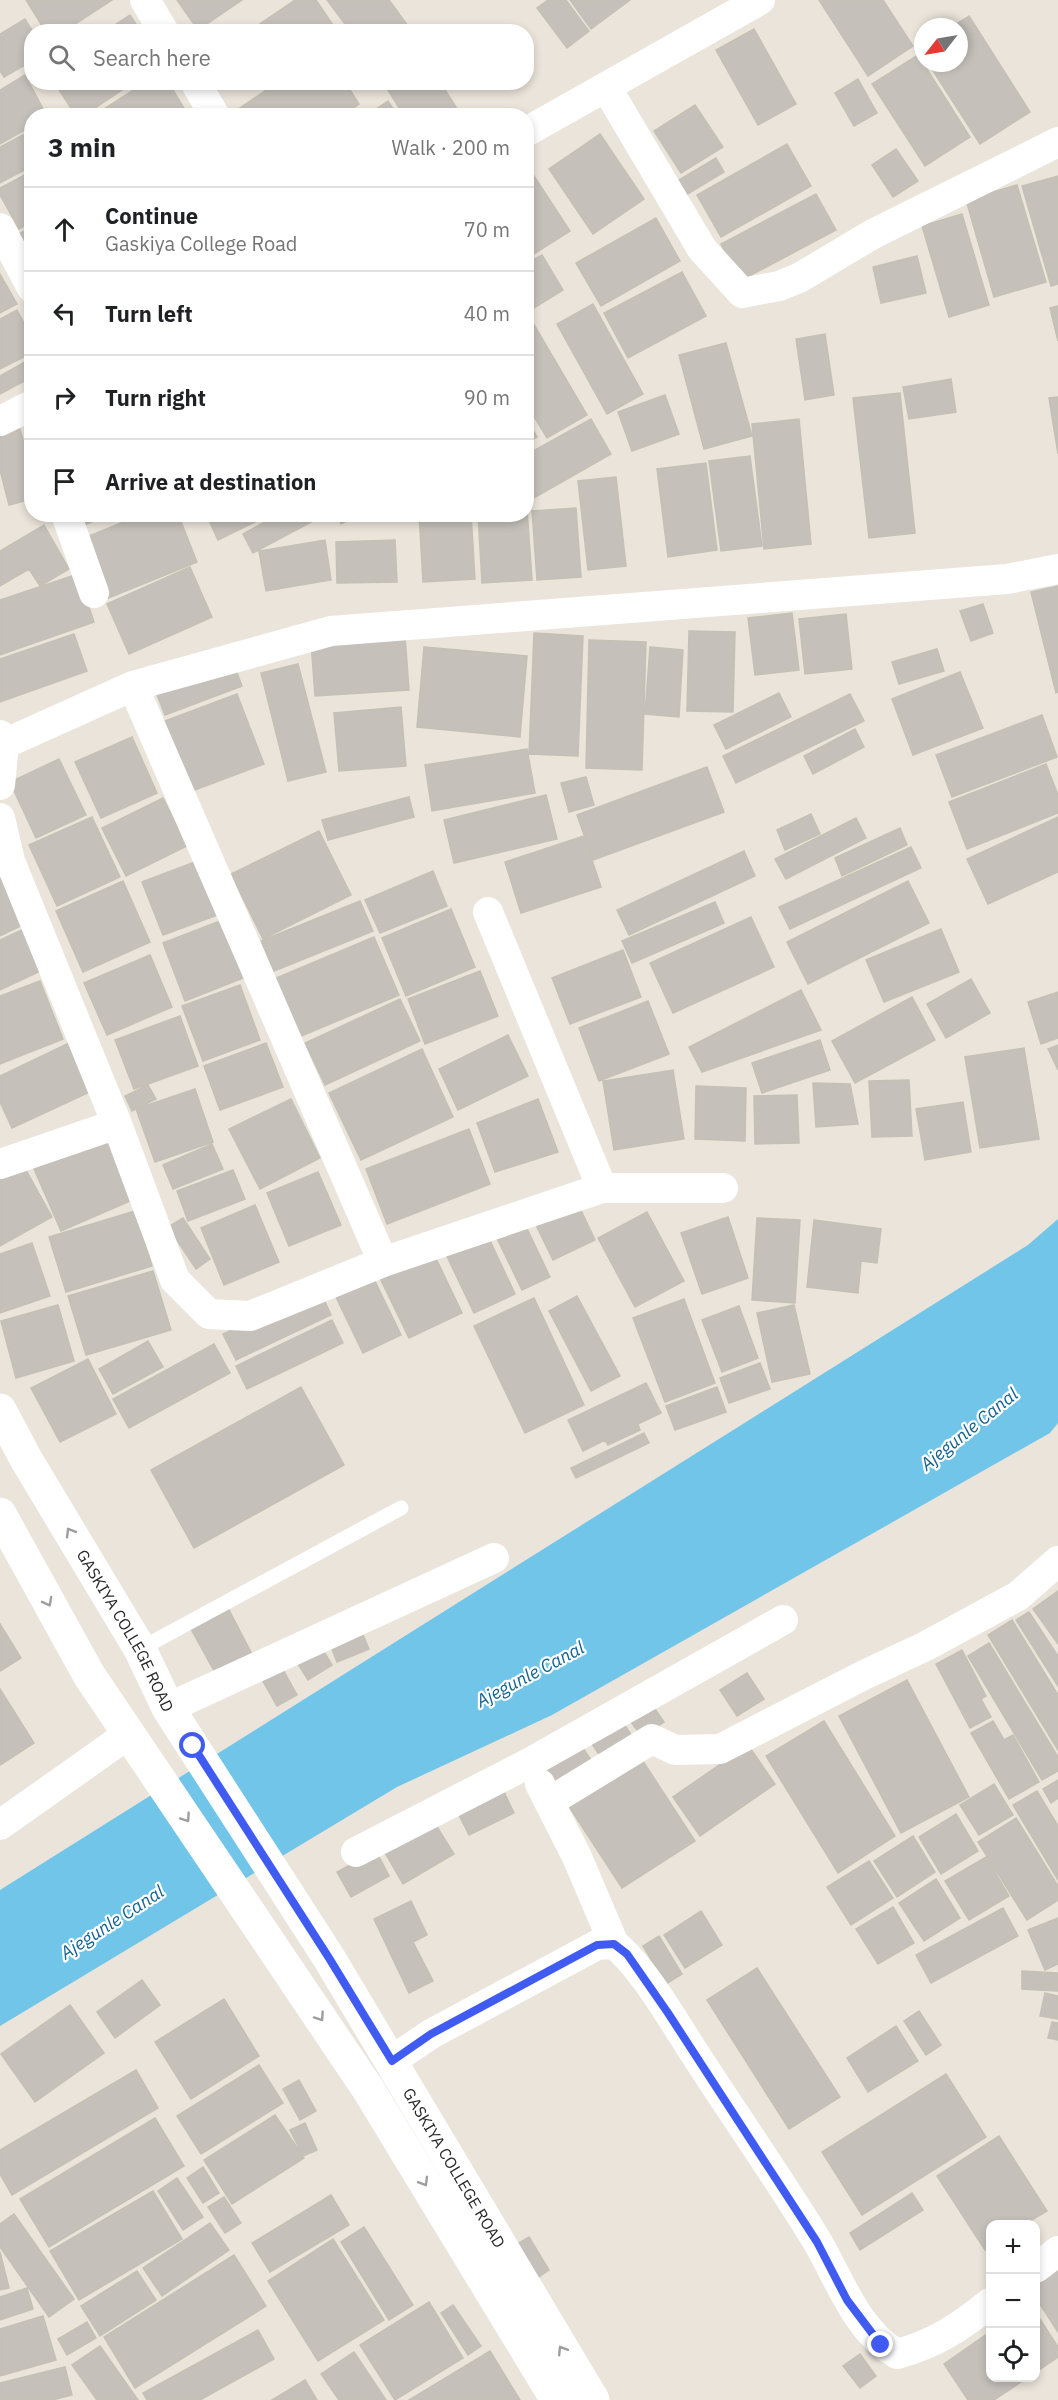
<!DOCTYPE html>
<meta charset="utf-8">
<style>
:root{--surface:#fff;--page:#f2f2f2;--text:#202124;--muted:#757577;--line:#e0e0e0}
body{margin:0;font-family:"IBM Plex Sans",sans-serif;background:var(--page);color:var(--text)}
.controls{position:absolute;right:18px;bottom:18px;display:grid;overflow:hidden;border-radius:12px;box-shadow:0 3px 9px #0003}
.controls button{width:54px;height:54px;display:grid;place-items:center;padding:0;border:0;border-bottom:2px solid var(--line);background:var(--surface);color:var(--text);font:30px sans-serif}
.compass{position:absolute;left:914px;top:18px;width:54px;height:54px;border-radius:50%;background:var(--surface);box-shadow:0 3px 9px #0003;rotate:239deg}
.stop{position:absolute;width:18px;height:18px;margin:-14px;border:4px solid #3f5bf2;border-radius:50%;background:#fff}
.stop.end{background:#3f5bf2;border-color:#fff;box-shadow:0 2px 6px #0008}
.list{margin:0;padding:0;list-style:none}
h2{display:flex;justify-content:space-between;align-items:center;height:78px;margin:0;padding:0 24px;font-size:26px}
h2 small{font-size:20px;font-weight:400;color:var(--muted)}
.list li{display:grid;grid-template-columns:39px 1fr auto;gap:18px;align-items:center;box-sizing:border-box;height:84px;padding:0 24px;border-top:2px solid var(--line)}
.list b{display:block;font-size:22px;white-space:nowrap}
.list p{margin:0;font-size:20px;white-space:nowrap;color:var(--muted)}
.list em{font-size:20px;font-style:normal;color:var(--muted)}
.icon{flex:none;width:33px;height:33px;fill:none;stroke:currentColor;stroke-width:2;stroke-linecap:round;stroke-linejoin:round}
.map{position:relative;flex:none;width:1058px;height:2400px;overflow:hidden}
.search{position:absolute;background:var(--surface);box-shadow:0 3px 9px #0003;left:24px;top:24px;width:510px;height:66px;display:flex;align-items:center;gap:15px;box-sizing:border-box;padding:0 21px;border-radius:24px;color:var(--muted);font-size:22px}
.panel{position:absolute;background:var(--surface);box-shadow:0 3px 9px #0003;left:24px;top:108px;width:510px;height:414px;border-radius:24px}
.map>svg:first-child{display:block}
.water{fill:#70c5e9}
.building{fill:#c5c0ba;stroke:#c5c0b4;stroke-width:1.5}
.lines{fill:none;stroke-linecap:round;stroke-linejoin:round}
.service{stroke:#fff;stroke-width:15}
.minor{stroke:#fff;stroke-width:30}
.secondary{stroke:#fff;stroke-width:33}
.oneway{stroke:#9e9e9e}
.route{stroke:#3f5bf2;stroke-width:8}
.labels{text-anchor:middle;dominant-baseline:central;stroke-width:4.5;stroke-linejoin:round;paint-order:stroke}
.street-label{font-size:16px;fill:#282828;stroke:#fff}
.water-label{font-size:18px;font-style:italic;fill:#136291;stroke:#fff}
</style>
<div class="map">
<svg width="1058" height="2400" viewBox="0 0 1058 2400">
<rect width="100%" height="100%" fill="#eae4da"/>
<path class="water" d="M1058,1219V1423L1050,1433L552,1715L397,1787L0,2026V1890L1028,1245Z"/>
<path class="building" d="M26,0H112L63,32H46Z
M177,0H242L198,30Z
M295,0H316L337,31L248,32Z
M327,0H389L408,26L401,32H351Z
M548,0H566L589,31L567,48L537,8Z
M570,0H630L591,29Z
M819,0H883L913,46L868,76Z
M130,15L141,32H104Z
M969,16L1030,112L980,144L928,63H959V27H952Z
M25,19L33,32L32,61L4,77L0,71V34Z
M754,29L796,104L758,125L716,50Z
M918,55L970,137L925,166L872,84Z
M25,75L47,116H32V126L0,144V90Z
M858,79L877,113L854,126L835,93Z
M54,82H134L83,116H76Z
M146,82H168L187,113L182,116H93Z
M278,82H345L359,104L342,116H241L237,110Z
M383,82H440L458,110L449,116H404Z
M388,101L398,116H366Z
M695,105L723,147L681,173L654,131Z
M32,130V166L0,183V147Z
M600,134L644,199L593,234L549,169Z
M787,144L811,186L721,237L697,195Z
M896,149L918,181L893,197L872,165Z
M716,158L724,172L681,198L672,184Z
M32,171V222L19,229L0,195V188Z
M532,173L570,231L526,259V176Z
M1058,176V284L1051,286L1022,186Z
M1017,185L1046,282L994,297L966,200Z
M816,194L836,230L740,281L721,244Z
M962,214L989,305L949,317L922,226Z
M656,218L680,261L601,306L576,263Z
M32,227V269L13,237Z
M542,255L563,290L526,313V264Z
M917,256L926,293L881,303L873,267Z
M682,272L706,316L628,358L604,313Z
M0,274L17,304L0,313Z
M593,304L643,394L607,414L557,324Z
M1058,306V341L1050,308Z
M17,310L32,338V353L0,369V319Z
M533,323L587,415L547,438L526,403V327Z
M825,334L834,395L805,400L796,339Z
M726,343L752,436L704,449L679,355Z
M30,359L32,377L0,394V376Z
M951,379L956,412L909,419L903,387Z
M900,393L915,533L869,538L853,398Z
M665,395L679,434L632,451L618,412Z
M1058,397V454L1049,398Z
M526,418L537,437L526,443Z
M591,419L611,454L532,499L526,490V455Z
M799,419L811,544L764,549L752,424Z
M20,429L32,473V499L9,505L0,470V434Z
M750,456L762,546L721,551L709,461Z
M706,463L717,550L668,557L657,469Z
M616,477L626,566L588,570L578,481Z
M526,494L532,580L482,583L478,514H526Z
M576,508L581,577L537,580L532,511Z
M70,514H109L76,529Z
M143,514H178L197,562L106,599L82,539Z
M206,514H271L218,540Z
M279,514H326L253,553L243,534Z
M337,514H360L341,524Z
M419,514H471L475,579L423,582Z
M44,525L69,569L40,586L29,569L0,586V551Z
M325,540L331,580L266,591L259,551Z
M395,540L397,582L337,583L336,542Z
M190,567L212,617L129,654L107,604Z
M78,574L94,622L0,655V600Z
M1058,586V692L1056,693L1031,592Z
M983,604L993,633L971,641L960,611Z
M792,613L799,670L755,675L748,618Z
M846,614L852,669L805,674L799,619Z
M689,631L735,632L733,712L687,711Z
M534,633L583,636L578,756L529,754Z
M74,634L87,671L0,702V659Z
M405,636L409,690L315,696L311,642Z
M589,640L646,642L642,770L586,768Z
M424,647L527,656L520,737L417,727Z
M650,647L683,650L679,717L645,714Z
M937,649L944,671L899,684L892,662Z
M232,660L242,686L165,715L155,690Z
M298,664L326,772L288,781L261,673Z
M960,672L983,728L913,755L892,699Z
M779,693L791,717L726,749L714,725Z
M237,694L264,764L184,794L157,724Z
M850,694L864,721L736,783L723,756Z
M401,707L406,766L339,771L334,713Z
M1042,715L1057,757L952,797L936,755Z
M855,729L864,747L813,774L804,756Z
M132,737L157,793L101,818L75,762Z
M527,749L535,793L432,811L425,765Z
M59,759L86,815L36,838L10,782Z
M1046,764L1058,795V813L967,849L949,802Z
M707,767L724,812L593,860L577,815Z
M586,777L594,805L569,812L561,783Z
M546,795L557,839L454,863L444,820Z
M409,797L414,817L328,840L322,820Z
M163,798L187,846L126,876L102,828Z
M811,814L820,834L785,850L777,830Z
M92,817L120,877L57,906L29,845Z
M1058,817V872L988,904L967,859Z
M856,818L866,838L786,879L775,859Z
M900,828L907,845L842,876L835,858Z
M319,831L351,895L263,939L231,874Z
M584,836L601,887L521,913L505,862Z
M911,847L921,868L790,929L779,907Z
M744,851L755,876L629,935L617,910Z
M200,860L220,914L163,935L142,882Z
M433,871L447,906L380,933L365,900Z
M5,874L27,923L0,936V877Z
M123,881L150,942L83,972L56,911Z
M908,881L929,923L808,984L787,942Z
M360,901L373,931L274,971L261,941Z
M715,902L724,923L632,963L622,941Z
M451,909L475,967L406,996L382,938Z
M751,917L774,967L673,1013L650,963Z
M220,921L243,978L185,1001L163,943Z
M24,929L43,970L0,990V940Z
M941,929L959,972L884,1002L866,960Z
M374,937L399,995L299,1037L274,979Z
M623,950L641,997L570,1024L552,978Z
M150,955L172,1007L107,1035L84,983Z
M480,971L498,1016L425,1044L408,999Z
M971,979L990,1013L946,1038L927,1004Z
M40,981L63,1039L0,1064V996Z
M240,985L260,1040L203,1061L182,1006Z
M801,990L821,1030L702,1072L689,1047Z
M1058,992V1038L1041,1044L1028,1002Z
M912,997L935,1040L855,1083L832,1041Z
M400,999L420,1041L325,1085L305,1043Z
M648,1001L669,1054L599,1081L579,1028Z
M180,1016L198,1066L134,1089L115,1040Z
M508,1035L528,1076L458,1110L439,1069Z
M820,1040L830,1070L762,1093L752,1063Z
M69,1043L92,1091L12,1128L0,1102V1076Z
M266,1043L283,1087L220,1110L204,1066Z
M1058,1045V1070L1048,1049Z
M1024,1048L1039,1139L980,1148L965,1057Z
M422,1049L453,1117L361,1160L329,1093Z
M673,1070L684,1139L614,1150L603,1081Z
M909,1080L912,1136L872,1137L869,1081Z
M813,1083L850,1084L858,1124L816,1127Z
M148,1085L156,1099L132,1111L125,1096Z
M696,1086L746,1088L745,1141L695,1139Z
M195,1089L213,1142L155,1162L136,1109Z
M797,1095L799,1143L755,1144L754,1096Z
M291,1099L320,1158L260,1189L229,1129Z
M538,1099L558,1152L495,1172L477,1123Z
M963,1102L971,1152L925,1160L916,1109Z
M469,1129L490,1184L387,1224L366,1169Z
M105,1137L132,1200L61,1231L34,1169Z
M212,1144L223,1169L173,1189L163,1165Z
M21,1161L52,1217L0,1246V1173Z
M233,1170L245,1199L188,1221L177,1191Z
M318,1172L341,1225L289,1246L267,1193Z
M578,1204L595,1240L553,1260L536,1225Z
M255,1205L279,1262L224,1285L201,1228Z
M135,1211L152,1266L66,1292L49,1237Z
M647,1212L684,1281L635,1307L598,1238Z
M521,1216L550,1277L522,1290L492,1228Z
M728,1217L748,1278L702,1294L681,1233Z
M183,1218L210,1259L196,1269L168,1227Z
M757,1218L800,1220L795,1303L752,1300Z
M814,1220L881,1229L877,1263L861,1261L858,1293L807,1287Z
M485,1230L515,1294L474,1313L444,1250Z
M32,1243L50,1296L0,1313V1254Z
M432,1250L462,1313L409,1338L379,1276Z
M153,1271L171,1330L86,1355L68,1296Z
M373,1277L401,1335L363,1353L335,1295Z
M319,1289L331,1315L236,1360L223,1334Z
M577,1296L620,1376L591,1391L549,1311Z
M534,1298L584,1405L525,1433L474,1326Z
M684,1299L715,1383L665,1402L633,1318Z
M58,1305L74,1361L16,1378L1,1321Z
M794,1305L810,1374L772,1382L757,1313Z
M739,1306L758,1358L722,1372L702,1320Z
M332,1320L343,1343L247,1389L236,1366Z
M148,1341L163,1367L113,1394L99,1369Z
M214,1344L230,1373L129,1428L113,1399Z
M88,1359L116,1414L60,1442L31,1388Z
M760,1363L770,1389L729,1403L720,1378Z
M646,1383L661,1413L638,1424L640,1430L608,1445L605,1440L583,1451L568,1420Z
M301,1387L344,1465L194,1548L151,1470Z
M717,1387L726,1412L675,1430L666,1406Z
M644,1433L649,1443L576,1478L571,1468Z
M1058,1591V1644L1033,1609Z
M228,1608L254,1658L218,1678L191,1629Z
M1029,1612L1058,1656V1686L1016,1620Z
M1012,1620L1058,1695V1750L988,1635Z
M0,1624L21,1658L0,1671Z
M361,1630L369,1649L337,1662L330,1644Z
M318,1642L332,1665L308,1680L293,1656Z
M989,1643L1058,1757V1771L1042,1780L968,1656Z
M962,1650L986,1696L981,1699L991,1717L970,1728L936,1664Z
M280,1664L297,1695L277,1706L260,1676Z
M747,1673L764,1699L737,1716L720,1690Z
M907,1680L969,1797L901,1833L839,1716Z
M0,1689L34,1743L0,1765Z
M653,1706L664,1722L642,1737L631,1722Z
M622,1721L636,1742L604,1762L590,1741Z
M824,1721L895,1836L838,1873L766,1756Z
M993,1721L1004,1740L1013,1735L1039,1782L1009,1799L971,1733Z
M579,1742L595,1766L559,1789L544,1765Z
M748,1745L775,1784L700,1836L673,1797Z
M637,1752L695,1841L622,1888L564,1799Z
M1058,1780V1798L1051,1803L1043,1789Z
M994,1784L1013,1815L979,1835L960,1805Z
M1037,1791L1058,1826V1880L1013,1805Z
M504,1792L514,1813L469,1835L459,1815Z
M956,1814L978,1851L941,1874L919,1837Z
M1016,1818L1058,1886V1900L1027,1920L978,1842Z
M434,1822L454,1854L403,1884L384,1851Z
M913,1836L935,1872L897,1897L874,1861Z
M376,1851L389,1876L351,1897L337,1872Z
M986,1857L1009,1896L969,1920L945,1881Z
M869,1861L893,1898L851,1925L827,1887Z
M936,1879L960,1918L924,1941L899,1903Z
M411,1901L427,1935L413,1942L433,1981L409,1993L374,1919Z
M893,1907L914,1943L878,1964L856,1929Z
M1003,1908L1018,1936L931,1983L916,1955Z
M701,1911L722,1945L685,1968L664,1935Z
M1058,1918V1964L1045,1970L1028,1930Z
M659,1936L682,1974L666,1984L643,1946Z
M757,1968L840,2097L789,2129L707,2000Z
M1022,1971L1058,1973V1991L1022,1989Z
M142,1980L160,2005L115,2038L97,2012Z
M1045,1993L1058,1996V2019L1040,2016Z
M224,1999L259,2056L191,2099L155,2042Z
M70,2005L104,2053L35,2102L1,2054Z
M919,2011L941,2045L926,2055L904,2021Z
M1052,2022L1058,2023V2040L1048,2038Z
M896,2026L918,2061L868,2092L847,2058Z
M259,2065L283,2103L201,2154L177,2116Z
M136,2070L158,2108L12,2195L0,2174V2150Z
M946,2074L986,2137L862,2215L822,2152Z
M299,2080L316,2111L300,2120L283,2089Z
M275,2115L304,2158L232,2204L204,2160Z
M155,2118L184,2166L49,2247L20,2199Z
M305,2123L317,2150L303,2156L290,2130Z
M999,2136L1047,2211L1025,2224H990V2247L985,2250L937,2176Z
M203,2167L219,2193L203,2203L187,2178Z
M177,2178L203,2217L183,2230L158,2191Z
M153,2191L182,2239L79,2300L50,2251Z
M912,2193L923,2210L860,2250L850,2233Z
M331,2195L349,2225L270,2272L252,2243Z
M224,2197L241,2223L225,2233L208,2207Z
M14,2214L74,2299L49,2317L0,2247V2224Z
M210,2223L229,2250L162,2296L143,2268Z
M364,2227L413,2305L389,2320L341,2242Z
M529,2237L549,2270L530,2283L509,2249Z
M333,2239L384,2320L318,2361L268,2281Z
M0,2252L9,2288L0,2290Z
M234,2255L266,2306L135,2388L104,2337Z
M1058,2269V2332L1036,2298V2284Z
M137,2271L156,2300L100,2336L81,2306Z
M27,2288L33,2309L0,2320V2297Z
M429,2302L463,2358L395,2400L360,2345Z
M453,2305L481,2346L468,2355L441,2313Z
M1036,2313L1058,2347V2357L1036,2372Z
M43,2316L56,2360L0,2376V2329Z
M87,2322L96,2338L67,2355L58,2339Z
M258,2330L274,2359L200,2400H147L143,2393Z
M990,2332V2378H1027L994,2400H968L944,2364Z
M100,2346L138,2400H97L72,2365Z
M490,2351L520,2400H409Z
M354,2352L386,2400H339L321,2374Z
M860,2354L876,2376L860,2388L843,2366Z
M65,2367L72,2395L52,2400H0V2383Z
M305,2380L317,2400H272Z"/>
<g class="lines">
<path class="service" d="M140,1649L401,1508"/>
<path class="minor" d="M145,0L164,32
M195,82L215,116
M606,87L702,249L742,293L779,286L799,278L873,234L1058,142
M526,132L760,0
M0,228L32,288
M0,421L32,405
M66,514L94,593
M133,686L383,1262
M0,735L4,744L0,785
M4,744L133,686L331,631L1007,579L1058,569
M0,818L10,861L117,1124
M488,912L602,1188
M0,1164L117,1124L175,1280L209,1314L250,1316L383,1262L602,1188H723
M168,1708L494,1558
M540,1784L577,1857L614,1944
M549,1802L652,1739L675,1750L720,1749L864,1675L926,1646L1018,1596L1058,1561
M0,1825L130,1733
M356,1852L529,1763L783,1620
M391,2061L431,2034L597,1945L614,1944C643,1967 674,2022 695,2054C735,2116 778,2177 817,2241C840,2280 856,2330 897,2354C935,2344 960,2327 990,2303
M1036,2268L1058,2251"/>
<g class="secondary">
<path id="s1" d="M0,1410L26,1459L140,1649L168,1708L329,1958L593,2400"/>
<path d="M0,1514L89,1675L368,2089L557,2400"/>
</g>
</g>
<defs><path id="oneway-chevron" d="M-2-3.5L2.5 0L-2 3.5" fill="none" stroke-width="1.6" stroke-linecap="round" stroke-linejoin="round" transform="scale(1.5)"/></defs>
<g class="oneway">
<use href="#oneway-chevron" transform="translate(70 1532) rotate(-121)"/>
<use href="#oneway-chevron" transform="translate(48 1602) rotate(62)"/>
<use href="#oneway-chevron" transform="translate(186 1818) rotate(56)"/>
<use href="#oneway-chevron" transform="translate(320 2017) rotate(56)"/>
<use href="#oneway-chevron" transform="translate(424 2182) rotate(59)"/>
<use href="#oneway-chevron" transform="translate(562 2350) rotate(-122)"/>
</g>
<g class="lines">
<path class="route" d="M193,1746L329,1958L392,2061L431,2034L597,1945L614,1944L627,1954L668,2013L817,2242L847,2300L881,2345"/>
</g>
<g class="labels">
<g class="street-label">
<text stroke="none"><textPath href="#s1" startOffset="254">GASKIYA COLLEGE ROAD</textPath></text>
<text stroke="none"><textPath href="#s1" startOffset="884">GASKIYA COLLEGE ROAD</textPath></text>
</g>
<g class="water-label">
<text transform="translate(969 1429) rotate(-39)">Ajegunle Canal</text>
<text transform="translate(530 1674) rotate(-28)">Ajegunle Canal</text>
<text transform="translate(112 1922) rotate(-33)">Ajegunle Canal</text>
</g>
</g>
</svg>
<div class="controls">
<button>+</button>
<button>−</button>
<button><svg class="icon" aria-label="locate" viewBox="0 0 24 24"><circle cx="12" cy="12" r="6"/><path d="M12 2v4M12 18v4M2 12h4M18 12h4"/></svg></button>
</div>
<svg class="compass" viewBox="-18 -18 36 36"><path d="M0-13l5 13h-10z" fill="#e53935"/><path d="M0 13l5-13h-10z" fill="#757577"/></svg>
<div class="stop" style="left:193px;top:1746px"></div>
<div class="stop end" style="left:881px;top:2345px"></div>
<div class="search"><svg class="icon" aria-label="search" viewBox="0 0 24 24"><circle cx="10" cy="10" r="6"/><path d="M15 15l6 6"/></svg>Search here</div>
<section class="panel">
<h2>3 min<small>Walk · 200 m</small></h2>
<ul class="list">
<li><svg class="icon" aria-label="ahead" viewBox="0 0 24 24"><path d="M12 20V5M6 11l6-6 6 6"/></svg><div><b>Continue</b><p>Gaskiya College Road</p></div><em>70 m</em></li>
<li><svg class="icon" aria-label="left" viewBox="0 0 24 24"><path d="M17 20v-9H6M10 6l-5 5 5 5"/></svg><div><b>Turn left</b></div><em>40 m</em></li>
<li><svg class="icon" aria-label="right" viewBox="0 0 24 24"><path d="M7 20v-9h11M14 6l5 5-5 5"/></svg><div><b>Turn right</b></div><em>90 m</em></li>
<li><svg class="icon" aria-label="arrive" viewBox="0 0 24 24"><path d="M6 21V4h12l-3 4 3 4H6"/></svg><div><b>Arrive at destination</b></div></li>
</ul>
</section>
</div>
